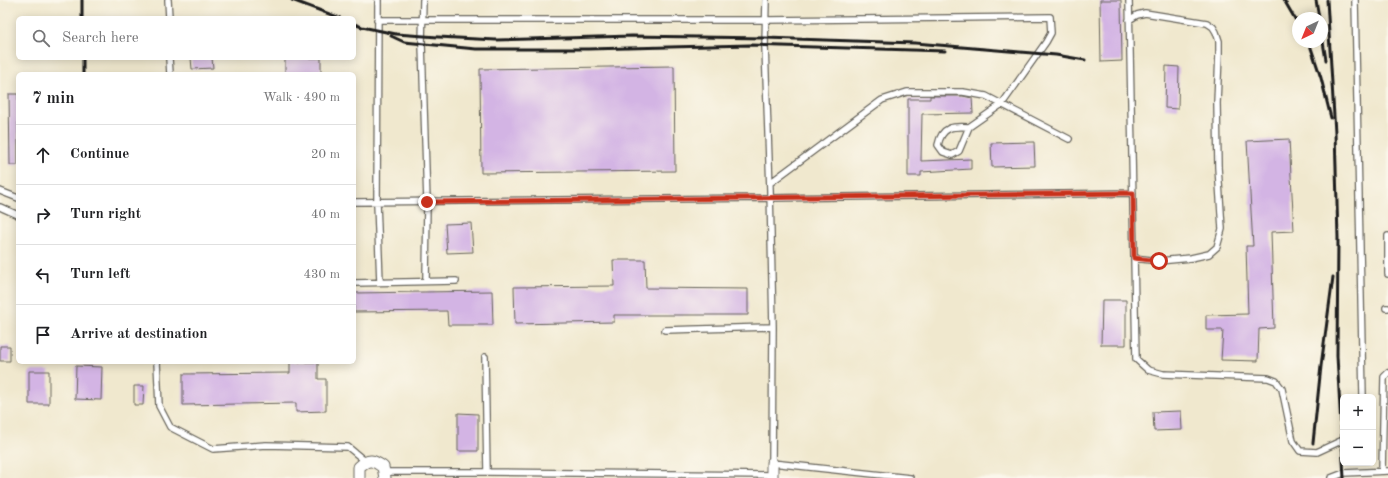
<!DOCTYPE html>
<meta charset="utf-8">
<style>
:root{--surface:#fff;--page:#f2f2f2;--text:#202124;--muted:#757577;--line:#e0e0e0}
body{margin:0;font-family:"Old Standard TT",serif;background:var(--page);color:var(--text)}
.controls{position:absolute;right:12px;bottom:12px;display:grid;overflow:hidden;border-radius:6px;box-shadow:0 2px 10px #0003}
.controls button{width:36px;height:36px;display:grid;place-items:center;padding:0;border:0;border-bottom:1px solid var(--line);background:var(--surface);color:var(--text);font:20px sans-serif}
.compass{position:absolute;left:1292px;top:12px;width:36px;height:36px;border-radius:50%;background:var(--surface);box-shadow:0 2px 10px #0003;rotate:223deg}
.stop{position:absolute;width:12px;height:12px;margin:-9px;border:3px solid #c8321e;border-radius:50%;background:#fff}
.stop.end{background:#c8321e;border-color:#fff;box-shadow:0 1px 4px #0008}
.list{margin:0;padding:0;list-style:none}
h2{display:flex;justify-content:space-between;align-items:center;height:52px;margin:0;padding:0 16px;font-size:17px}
h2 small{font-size:13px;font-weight:400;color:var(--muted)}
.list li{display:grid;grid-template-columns:26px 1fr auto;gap:12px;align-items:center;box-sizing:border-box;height:60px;padding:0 16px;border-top:1px solid var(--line)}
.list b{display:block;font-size:15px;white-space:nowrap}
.list em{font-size:13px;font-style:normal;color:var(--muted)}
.icon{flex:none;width:22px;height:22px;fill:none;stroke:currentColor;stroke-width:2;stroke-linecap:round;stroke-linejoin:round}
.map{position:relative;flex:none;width:1388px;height:478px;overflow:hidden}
.search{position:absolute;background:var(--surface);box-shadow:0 2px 10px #0003;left:16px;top:16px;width:340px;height:44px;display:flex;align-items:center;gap:10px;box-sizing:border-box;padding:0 14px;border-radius:6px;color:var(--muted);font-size:15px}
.panel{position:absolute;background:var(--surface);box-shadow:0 2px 10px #0003;left:16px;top:72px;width:340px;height:292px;border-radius:6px}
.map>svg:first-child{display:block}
.building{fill:#d3b4e4}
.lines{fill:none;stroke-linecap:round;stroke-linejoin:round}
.service-casing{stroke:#66635a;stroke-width:8}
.minor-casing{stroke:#66635a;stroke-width:13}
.service{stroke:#fff;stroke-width:5.5}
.minor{stroke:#fff;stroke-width:11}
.rail{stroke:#1c1c1c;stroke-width:3}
.route{stroke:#c8321e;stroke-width:5}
</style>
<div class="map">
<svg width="1388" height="478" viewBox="0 0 1388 478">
<rect width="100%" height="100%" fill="#fbf7ec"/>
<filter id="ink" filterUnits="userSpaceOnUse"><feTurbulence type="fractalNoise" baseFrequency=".025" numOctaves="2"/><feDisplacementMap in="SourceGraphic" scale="8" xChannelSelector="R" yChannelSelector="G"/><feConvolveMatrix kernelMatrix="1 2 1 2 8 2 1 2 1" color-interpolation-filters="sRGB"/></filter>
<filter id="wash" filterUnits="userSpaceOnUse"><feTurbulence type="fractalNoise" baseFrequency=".012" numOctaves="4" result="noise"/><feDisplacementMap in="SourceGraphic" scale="16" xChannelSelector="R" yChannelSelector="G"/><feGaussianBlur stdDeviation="0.9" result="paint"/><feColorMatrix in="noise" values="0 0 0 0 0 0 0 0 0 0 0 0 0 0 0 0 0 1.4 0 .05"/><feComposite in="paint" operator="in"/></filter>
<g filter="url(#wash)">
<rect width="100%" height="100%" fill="#f0e8ce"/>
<g id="blocks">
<path class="building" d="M1100,0H1121L1122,61L1101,62Z
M191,58H212L213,68L192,69Z
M285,58H321V74H285Z
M674,66L675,171L481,173L480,69Z
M1166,66L1179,67L1178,109L1165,108Z
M9,94H18V165H10Z
M930,96H963L972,98L973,113L922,114L921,161L971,159V169L921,172V176H908V99H930Z
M1289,139L1294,231L1271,232L1274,328L1259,329L1258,361L1221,360L1223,330H1206V315L1248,314L1246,246H1253L1247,141Z
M1034,142L1035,166L992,167L991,143Z
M471,223L473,252L447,253L445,224Z
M613,260H645L646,288L748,289V315H614V322L515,324L514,287L614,286Z
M492,291L493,325H448L447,311L354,312V293Z
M1102,300H1126V345H1101Z
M0,346H10V361H0Z
M290,362H318V379H326V411L296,412V403L183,405V374L290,373Z
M76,366L102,367L101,400L75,399Z
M29,371H49V404H29Z
M134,386H144L143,405H134Z
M1181,411L1182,430L1154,431L1153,412Z
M458,413L478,414V451H458Z"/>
</g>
</g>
<g filter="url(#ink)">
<use href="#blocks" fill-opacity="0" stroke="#66635a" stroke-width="1"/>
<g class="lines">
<g class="service-casing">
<path id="service" d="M168,0L169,18
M378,0L377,203L380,282
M423,0L422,44L427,202L426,281
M766,0L765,46L770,190L773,327L772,463L910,478
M1129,0L1136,359L1148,370L1163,374L1268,378L1276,381L1282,389L1293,441L1300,451L1317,452L1343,440
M1355,0L1363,397
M377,20H766L1050,17L1051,33L1046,42L1002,104L969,127L959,151L952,155L943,152L938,145C942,126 953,126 969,127
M1129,20L1137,15L1145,13L1207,23L1213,27L1216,32L1219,41V54L1217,103L1218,167L1222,229L1217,247L1209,254L1191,258L1159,261L1134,258
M169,58L170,74
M770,183L882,100L907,92H963L986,96L1069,139
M0,191L18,198
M354,202L770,198L1133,193
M0,207L18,215
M1388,274V236
M354,283L456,281
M1386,308H1388
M665,330L773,327
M485,357L487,472L772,475
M157,362L159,406L170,427L213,449L266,445L348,447L365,461
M1382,471L1384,377L1388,373
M385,472H487
M1331,478L1344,473L1388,471"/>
</g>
<g class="minor-casing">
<path id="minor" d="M359,478V467C369,458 373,460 383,467L385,478
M772,478V463"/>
</g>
<use href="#service" class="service"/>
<use href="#minor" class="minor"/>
<path class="rail" d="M82,0V18
M292,0L340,18
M1284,0L1298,24
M1316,0L1319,18
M1327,0L1335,133L1338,238L1337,356L1344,478
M354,24L362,27L396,34L438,37L496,40L632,36L765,38L915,43L1056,55L1085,60
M391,36L404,42L476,49H588L750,45L945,51
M1322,36L1326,60
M1309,42L1321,78L1331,118
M83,58V74
M1313,443L1321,366L1333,277"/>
</g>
</g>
<g class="lines" filter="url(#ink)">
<path class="route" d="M427,202L1133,193L1134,258L1159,261"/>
</g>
</svg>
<div class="controls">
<button>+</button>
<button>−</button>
</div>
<svg class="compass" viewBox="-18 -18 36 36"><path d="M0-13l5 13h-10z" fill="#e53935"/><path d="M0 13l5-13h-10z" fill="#757577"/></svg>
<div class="stop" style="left:1159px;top:261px"></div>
<div class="stop end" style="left:427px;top:202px"></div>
<div class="search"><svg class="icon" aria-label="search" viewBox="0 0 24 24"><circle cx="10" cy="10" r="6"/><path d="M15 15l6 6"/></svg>Search here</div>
<section class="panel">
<h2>7 min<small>Walk · 490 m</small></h2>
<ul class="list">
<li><svg class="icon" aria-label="ahead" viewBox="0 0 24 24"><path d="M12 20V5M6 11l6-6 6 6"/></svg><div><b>Continue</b></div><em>20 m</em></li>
<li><svg class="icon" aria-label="right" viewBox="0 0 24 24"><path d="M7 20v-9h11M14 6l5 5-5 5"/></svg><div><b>Turn right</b></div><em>40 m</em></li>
<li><svg class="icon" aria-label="left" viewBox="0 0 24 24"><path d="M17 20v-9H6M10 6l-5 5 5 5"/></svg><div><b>Turn left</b></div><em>430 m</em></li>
<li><svg class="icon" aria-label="arrive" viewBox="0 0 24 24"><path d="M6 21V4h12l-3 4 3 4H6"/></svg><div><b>Arrive at destination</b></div></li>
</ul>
</section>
</div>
